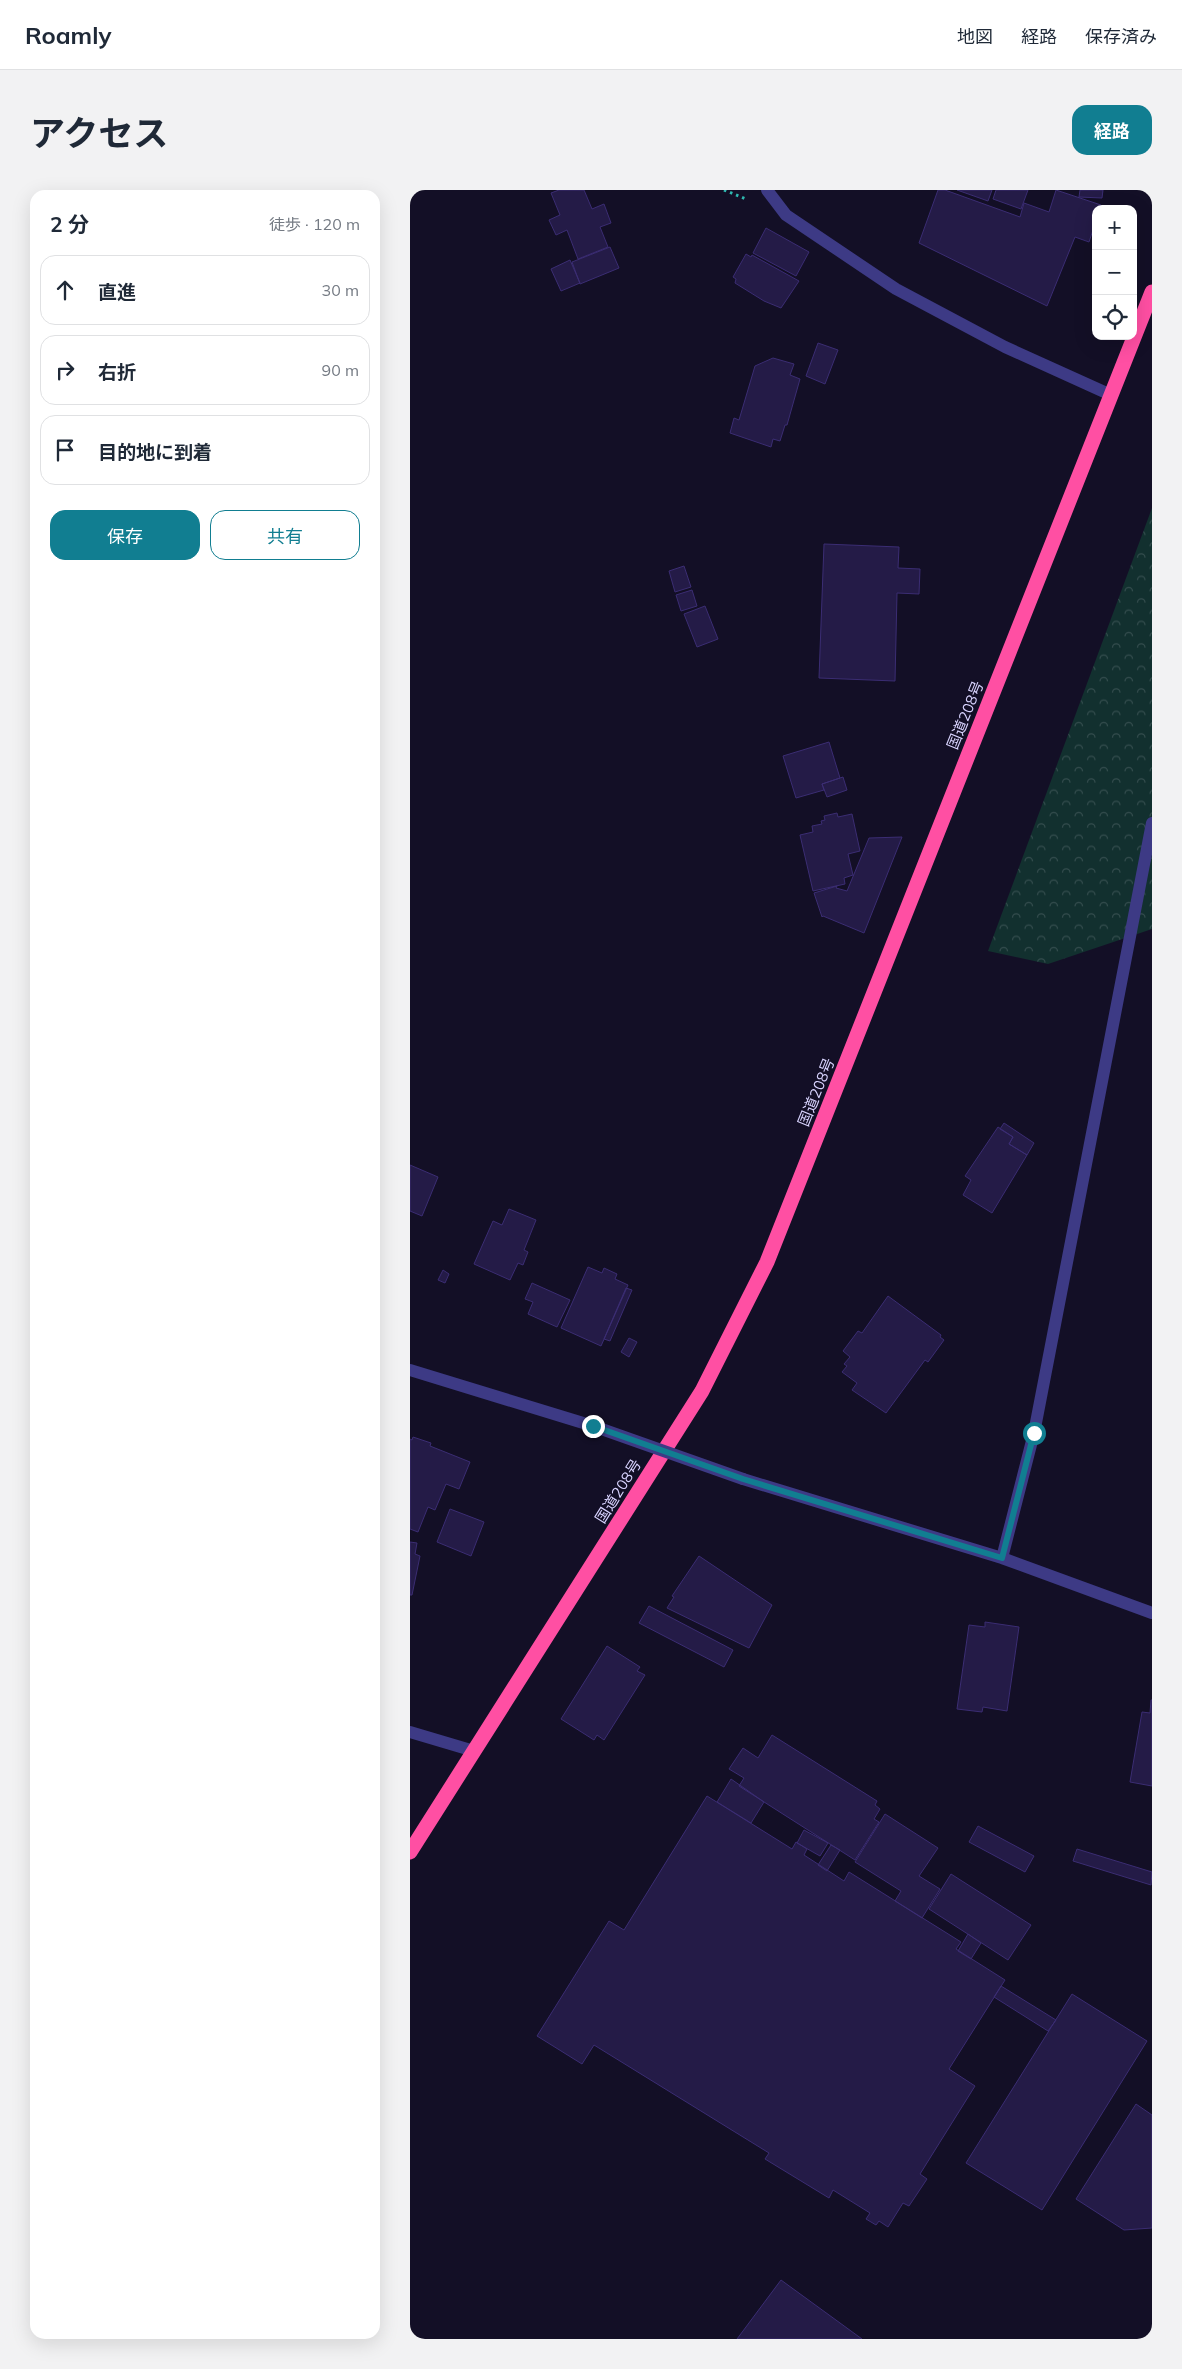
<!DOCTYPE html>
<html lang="ja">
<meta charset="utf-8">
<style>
:root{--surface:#fff;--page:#f2f2f3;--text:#1f2937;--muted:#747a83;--line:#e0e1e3;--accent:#117e91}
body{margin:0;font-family:Mulish,"Noto Sans JP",sans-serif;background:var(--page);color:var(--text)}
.controls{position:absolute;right:15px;top:15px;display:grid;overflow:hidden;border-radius:10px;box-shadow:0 5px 20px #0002}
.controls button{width:45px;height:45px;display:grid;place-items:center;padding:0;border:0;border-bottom:1px solid var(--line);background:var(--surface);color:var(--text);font:25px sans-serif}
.stop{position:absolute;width:15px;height:15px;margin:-11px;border:4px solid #117e91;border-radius:50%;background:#fff}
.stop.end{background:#117e91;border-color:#fff;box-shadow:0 1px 5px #0008}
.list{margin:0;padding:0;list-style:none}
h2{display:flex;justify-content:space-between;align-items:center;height:65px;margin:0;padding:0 20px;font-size:21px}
h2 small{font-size:16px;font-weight:400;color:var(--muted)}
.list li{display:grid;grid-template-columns:32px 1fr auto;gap:15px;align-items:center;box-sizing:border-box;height:70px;margin:0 10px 10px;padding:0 10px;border:1px solid var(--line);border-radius:15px}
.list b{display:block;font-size:19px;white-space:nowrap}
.list em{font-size:16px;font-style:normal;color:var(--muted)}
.actions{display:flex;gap:10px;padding:15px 20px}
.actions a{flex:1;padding:11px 0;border:1px solid var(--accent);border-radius:15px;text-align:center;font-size:18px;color:var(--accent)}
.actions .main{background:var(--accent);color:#fff}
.icon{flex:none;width:28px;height:28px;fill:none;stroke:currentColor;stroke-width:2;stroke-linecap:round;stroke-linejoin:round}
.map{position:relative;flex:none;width:742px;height:2149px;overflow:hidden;border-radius:15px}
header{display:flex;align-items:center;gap:30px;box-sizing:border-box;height:70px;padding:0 25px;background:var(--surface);border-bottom:1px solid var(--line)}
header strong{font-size:24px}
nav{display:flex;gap:28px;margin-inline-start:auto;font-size:18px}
.intro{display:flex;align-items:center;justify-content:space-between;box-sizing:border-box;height:120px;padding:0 30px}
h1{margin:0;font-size:35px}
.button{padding:12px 22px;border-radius:15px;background:var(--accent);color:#fff;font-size:18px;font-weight:700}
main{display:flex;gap:30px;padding:0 30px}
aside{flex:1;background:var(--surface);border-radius:15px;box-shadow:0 5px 20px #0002}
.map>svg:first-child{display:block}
.forest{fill:url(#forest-crowns)}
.building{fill:#241b47;stroke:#3b2d73}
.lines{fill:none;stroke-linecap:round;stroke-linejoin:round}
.path{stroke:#2fb8b0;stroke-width:3;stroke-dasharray:2.5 4;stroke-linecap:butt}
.minor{stroke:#3d3a85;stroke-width:12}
.highway{stroke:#ff4fa3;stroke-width:15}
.minor-bridge{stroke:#3d3a85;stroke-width:12}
.route{stroke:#117e91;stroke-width:6}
.labels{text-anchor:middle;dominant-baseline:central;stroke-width:4;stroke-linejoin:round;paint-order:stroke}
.street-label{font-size:15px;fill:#d9d4ff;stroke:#130f26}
</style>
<header>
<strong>Roamly</strong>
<nav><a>地図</a><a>経路</a><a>保存済み</a></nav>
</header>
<div class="intro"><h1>アクセス</h1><a class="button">経路</a></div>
<main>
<aside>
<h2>2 分<small>徒歩 · 120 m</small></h2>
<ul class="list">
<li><svg class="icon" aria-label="ahead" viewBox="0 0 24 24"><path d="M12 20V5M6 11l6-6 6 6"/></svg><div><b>直進</b></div><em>30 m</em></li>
<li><svg class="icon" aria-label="right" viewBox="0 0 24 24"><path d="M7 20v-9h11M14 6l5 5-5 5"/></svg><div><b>右折</b></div><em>90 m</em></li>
<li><svg class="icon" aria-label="arrive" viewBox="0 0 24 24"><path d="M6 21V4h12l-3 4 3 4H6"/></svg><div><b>目的地に到着</b></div></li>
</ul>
<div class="actions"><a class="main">保存</a><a>共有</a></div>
</aside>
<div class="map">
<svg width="742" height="2149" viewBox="0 0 742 2149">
<defs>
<pattern id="forest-crowns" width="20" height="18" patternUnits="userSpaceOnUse" patternTransform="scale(1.25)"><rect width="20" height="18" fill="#12302f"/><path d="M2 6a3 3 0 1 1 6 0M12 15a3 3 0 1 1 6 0" fill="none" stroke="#344d4e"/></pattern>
</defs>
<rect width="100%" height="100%" fill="#130f26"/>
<path class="forest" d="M742,318V739L638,774L578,761Z"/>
<path class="building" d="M149,0H174L182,19L194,14L201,33L190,37L198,57L168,69L157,40L146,45L139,30L150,25L141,3Z
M528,0H535L610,27L614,13L639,22L646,0L691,15L690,19H686V31L679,52L665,47L637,116L509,53Z
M547,0H582L578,11Z
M586,0H618L611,19L583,9Z
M670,0H693L692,8L669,7Z
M356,38L399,62L386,86L343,63Z
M200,57L209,78L170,94L162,72Z
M336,64L341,67L342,65L389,91L371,118L354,111L325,93L326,89L323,87Z
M160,70L170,93L151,101L141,79Z
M408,153L428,160L415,194L396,186Z
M363,168L384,174L380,185L390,189L377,235H375L370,251L363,249L361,257L320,243L324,228L329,230L345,176Z
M414,354L489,357L488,378L510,379L509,404L487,403L485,491L409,488Z
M274,376L281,397L265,402L259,381Z
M282,400L287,416L271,421L266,405Z
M295,416L308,449L287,457L274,424Z
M419,552L430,588L412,594L414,600L386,608L373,566Z
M433,587L437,600L417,607L412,594Z
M427,623L428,627L442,624L450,661L438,664L443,685L434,688L435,694L403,701L390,645L403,642L402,636L412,634L411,631L415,630L414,626Z
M492,647L454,743L413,726L412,727L404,703L427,696L426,698L437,701L459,648Z
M594,933L624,953L617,965L599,954L603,947L590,939Z
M588,937L603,947L599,954L617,965L582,1023L553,1005L561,990L555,986Z
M0,975L28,987L12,1026L0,1021Z
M99,1019L126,1030L114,1060L118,1062L113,1075L108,1073L100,1090L64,1074L83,1031L92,1035Z
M178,1077L192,1083L194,1078L207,1084L205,1089L218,1095L191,1156L151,1138Z
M33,1080L39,1084L35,1093L28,1090Z
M122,1093L160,1110L147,1137L118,1124L123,1112L115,1109Z
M216,1098L222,1100L200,1151L194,1149Z
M478,1106L531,1145L530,1147L534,1150L518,1172L515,1170L476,1223L442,1200L447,1193L432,1182L437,1176L434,1174L440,1167L433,1161L448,1141L452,1143Z
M219,1148L227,1152L219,1167L211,1162Z
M3,1247L21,1253L20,1256L60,1272L49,1299L36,1294L25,1320L18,1317L8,1342L0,1339V1249L2,1250Z
M40,1319L74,1332L61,1366L27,1352Z
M0,1352L7,1353L5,1364L10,1366L2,1405H0Z
M289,1366L362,1415L339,1458L257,1418L264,1407L262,1406Z
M239,1416L323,1460L314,1477L229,1433Z
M575,1432L609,1437L597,1521L573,1517L572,1522L547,1519L559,1435L575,1437Z
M197,1456L230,1477L227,1481L235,1485L194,1550L187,1545L184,1550L151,1529Z
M741,1510H742V1596L720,1592L732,1522L740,1523Z
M362,1545L467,1611L465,1615L470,1619L464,1629L469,1632L445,1670L329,1596L334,1588L319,1579L333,1558L348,1568Z
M321,1589L354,1612L341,1633L307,1612Z
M297,1606L382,1659L386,1652L397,1659L394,1665L434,1691L439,1682L551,1752L546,1759L595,1790L539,1879L565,1896L510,1984L517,1989L499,2016L493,2013L478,2037L469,2031L466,2035L456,2029L460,2023L423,2000L419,2008L355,1969L359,1963L184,1855L172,1874L127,1846L199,1731L214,1740Z
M475,1624L528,1658L509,1686L530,1699L512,1728L485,1711L491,1701L445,1672Z
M568,1636L624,1666L615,1682L559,1652Z
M394,1640L418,1653L410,1666L387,1653Z
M421,1655L430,1660L417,1681L408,1675Z
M667,1659L742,1682L741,1695L663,1671Z
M541,1684L621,1735L598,1770L519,1719Z
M558,1744L571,1753L561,1769L548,1761Z
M591,1796L646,1830L638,1841L584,1807Z
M662,1804L737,1851L632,2020L556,1973Z
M726,1914L742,1925V2038L714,2040L666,2009Z
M371,2090L452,2149H327Z"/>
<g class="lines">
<path class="path" d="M314,0L336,9"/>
<path class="minor" d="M357,0L376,25L486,99L595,157L701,205
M0,1180L183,1236
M333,1289L592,1368L742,1423
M592,1368L624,1243L742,633
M0,1542L64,1561"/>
<path class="highway" d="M0,1662L292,1201L357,1072L742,102"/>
<path class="minor-bridge" d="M183,1236L333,1289"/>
</g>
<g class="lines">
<path class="route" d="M183,1236L333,1289L592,1368L624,1243"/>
</g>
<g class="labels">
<g class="street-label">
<text transform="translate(555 525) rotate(-68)">国道208号</text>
<text transform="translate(406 902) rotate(-68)">国道208号</text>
<text transform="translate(208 1301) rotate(-58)">国道208号</text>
</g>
</g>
</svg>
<div class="controls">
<button>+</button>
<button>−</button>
<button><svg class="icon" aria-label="locate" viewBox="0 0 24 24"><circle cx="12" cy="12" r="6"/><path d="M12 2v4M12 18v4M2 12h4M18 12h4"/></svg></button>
</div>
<div class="stop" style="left:624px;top:1243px"></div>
<div class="stop end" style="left:183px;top:1236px"></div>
</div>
</main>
